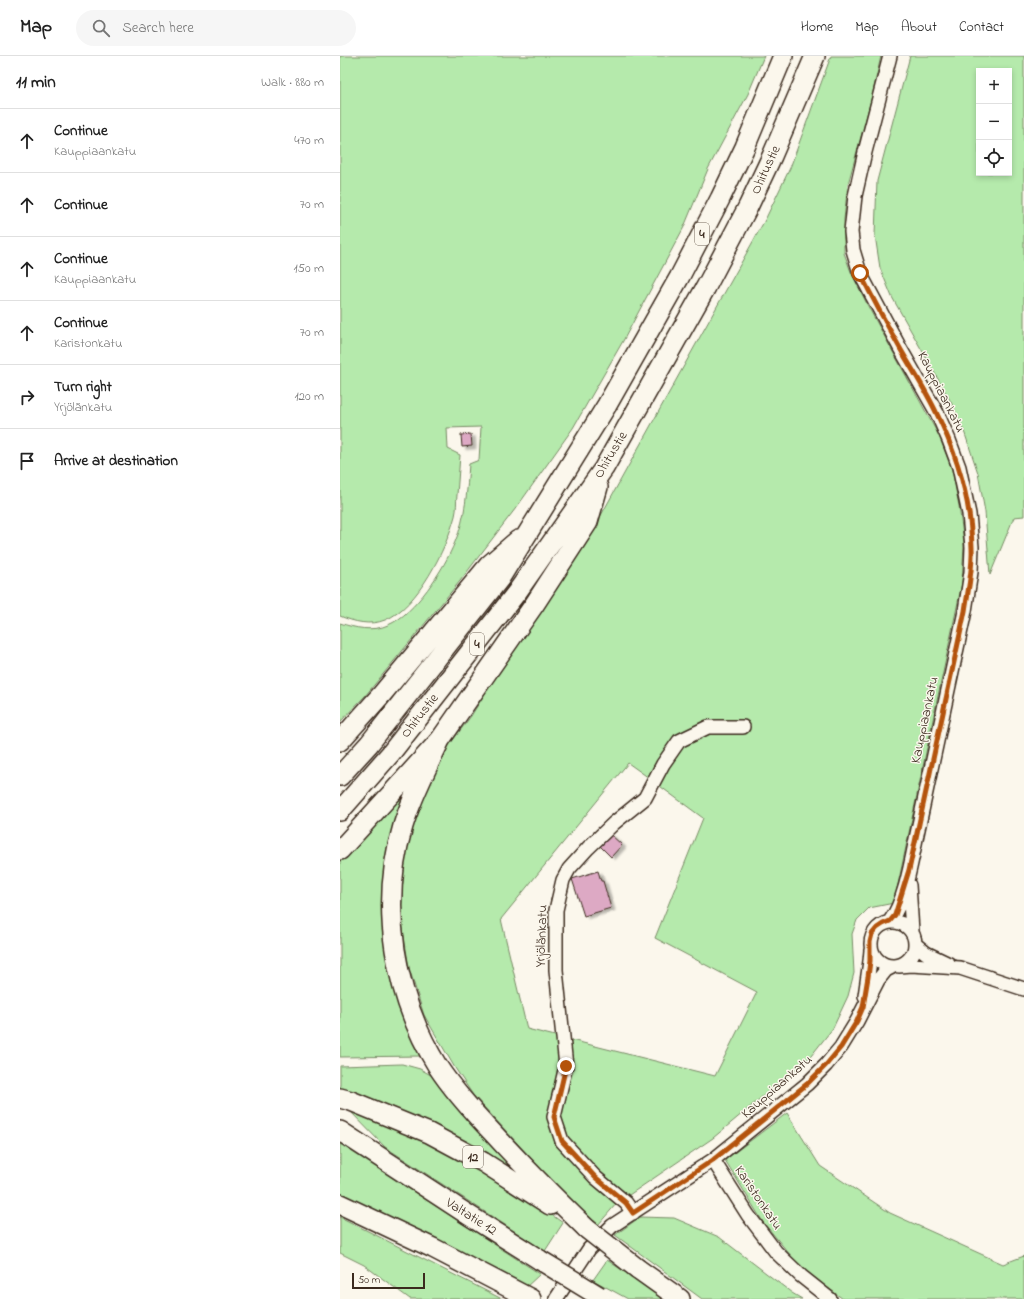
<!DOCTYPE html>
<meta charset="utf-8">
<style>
:root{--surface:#fff;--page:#f6f6f6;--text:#222;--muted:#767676;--line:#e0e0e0}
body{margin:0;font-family:"Indie Flower",sans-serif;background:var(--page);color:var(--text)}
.controls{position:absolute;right:12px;top:12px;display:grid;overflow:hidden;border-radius:0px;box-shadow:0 2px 6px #0003}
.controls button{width:36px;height:36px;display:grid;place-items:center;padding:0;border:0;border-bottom:1px solid var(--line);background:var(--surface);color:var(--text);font:20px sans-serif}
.scale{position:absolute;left:12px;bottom:10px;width:73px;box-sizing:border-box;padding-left:4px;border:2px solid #3b2a1e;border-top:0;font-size:11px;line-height:14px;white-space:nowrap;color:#3b2a1e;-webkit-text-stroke:3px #fbf7ec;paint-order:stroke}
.stop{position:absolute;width:12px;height:12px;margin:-9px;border:3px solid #b45309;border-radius:50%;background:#fff}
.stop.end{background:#b45309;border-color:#fff;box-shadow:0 1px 4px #0008}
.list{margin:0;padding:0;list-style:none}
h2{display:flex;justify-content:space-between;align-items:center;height:52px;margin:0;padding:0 16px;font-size:17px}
h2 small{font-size:13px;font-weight:400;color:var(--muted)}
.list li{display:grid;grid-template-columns:26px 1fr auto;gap:12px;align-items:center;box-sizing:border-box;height:64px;padding:0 16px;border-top:1px solid var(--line)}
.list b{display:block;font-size:15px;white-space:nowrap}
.list p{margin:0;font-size:13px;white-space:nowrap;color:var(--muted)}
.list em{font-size:13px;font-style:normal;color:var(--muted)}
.icon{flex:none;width:22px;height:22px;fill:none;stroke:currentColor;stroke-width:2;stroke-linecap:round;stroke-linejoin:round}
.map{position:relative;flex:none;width:684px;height:1243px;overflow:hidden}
header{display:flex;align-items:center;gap:24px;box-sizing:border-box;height:56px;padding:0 20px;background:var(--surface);border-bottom:1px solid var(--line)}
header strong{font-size:19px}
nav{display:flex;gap:22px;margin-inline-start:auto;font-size:14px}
.search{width:280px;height:36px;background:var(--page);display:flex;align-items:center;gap:10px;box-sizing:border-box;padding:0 14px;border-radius:22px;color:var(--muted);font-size:15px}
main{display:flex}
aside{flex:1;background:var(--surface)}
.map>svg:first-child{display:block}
.green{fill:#b5eaac;stroke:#788a65;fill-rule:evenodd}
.building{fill:#dda9c4;stroke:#3b2a1e;filter:url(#shadow)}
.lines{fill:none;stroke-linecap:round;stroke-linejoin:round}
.minor-casing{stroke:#3b2a1e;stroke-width:16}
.highway-casing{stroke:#3b2a1e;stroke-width:22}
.minor{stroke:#fbf7ec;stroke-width:13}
.highway{stroke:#fbf7ec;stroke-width:19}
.highway-bridge-casing{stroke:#3b2a1e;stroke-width:22;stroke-linecap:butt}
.highway-bridge{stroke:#fbf7ec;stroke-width:19}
.route{stroke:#b45309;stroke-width:5}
.labels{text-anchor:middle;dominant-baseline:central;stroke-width:3;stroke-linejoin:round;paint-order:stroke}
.shield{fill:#fbf7ec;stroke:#75685c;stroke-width:1}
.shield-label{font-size:13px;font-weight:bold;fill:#3b2a1e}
.street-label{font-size:14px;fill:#3b2a1e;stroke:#fbf7ec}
</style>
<header>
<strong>Map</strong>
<div class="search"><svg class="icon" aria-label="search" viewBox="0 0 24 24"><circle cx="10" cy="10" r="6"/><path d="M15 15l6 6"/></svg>Search here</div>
<nav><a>Home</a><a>Map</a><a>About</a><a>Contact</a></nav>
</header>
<main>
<aside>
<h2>11 min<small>Walk · 880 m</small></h2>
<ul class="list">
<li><svg class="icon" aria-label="ahead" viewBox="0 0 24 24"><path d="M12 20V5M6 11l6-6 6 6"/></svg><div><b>Continue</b><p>Kauppiaankatu</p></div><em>470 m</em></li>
<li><svg class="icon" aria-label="ahead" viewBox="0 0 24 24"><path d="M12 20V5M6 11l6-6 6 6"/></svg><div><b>Continue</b></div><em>70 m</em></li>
<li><svg class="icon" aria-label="ahead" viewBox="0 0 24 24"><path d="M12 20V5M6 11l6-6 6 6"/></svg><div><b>Continue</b><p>Kauppiaankatu</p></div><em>150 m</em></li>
<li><svg class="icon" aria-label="ahead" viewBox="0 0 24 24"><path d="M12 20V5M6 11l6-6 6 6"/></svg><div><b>Continue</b><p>Karistonkatu</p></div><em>70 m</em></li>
<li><svg class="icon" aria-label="right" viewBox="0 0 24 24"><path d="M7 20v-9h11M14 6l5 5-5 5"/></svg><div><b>Turn right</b><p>Yrjölänkatu</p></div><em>120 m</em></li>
<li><svg class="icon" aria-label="arrive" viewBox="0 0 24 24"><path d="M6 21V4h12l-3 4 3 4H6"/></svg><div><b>Arrive at destination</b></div></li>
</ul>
</aside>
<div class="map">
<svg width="684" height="1243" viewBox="0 0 684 1243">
<defs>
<filter id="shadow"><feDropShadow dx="4" dy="2.5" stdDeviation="1" flood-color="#0004"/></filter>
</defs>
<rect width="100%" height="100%" fill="#fbf7ec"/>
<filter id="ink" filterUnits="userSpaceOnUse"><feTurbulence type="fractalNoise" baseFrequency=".025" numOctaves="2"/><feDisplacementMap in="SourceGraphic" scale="8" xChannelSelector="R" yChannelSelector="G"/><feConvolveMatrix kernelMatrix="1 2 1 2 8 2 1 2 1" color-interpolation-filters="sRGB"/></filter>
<g filter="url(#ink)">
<path class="green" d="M0,0H424L408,38L368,113L344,171L283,285L233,372L179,448L120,525L25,640L0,666V567C14,572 33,576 48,569C75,558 104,513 115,486C126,461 127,434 129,408L139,404L141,371L107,372L108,393L120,399C119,412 118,426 117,439C116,446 117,453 115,460C106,493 78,551 45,564C30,570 14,566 0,560Z
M491,0H541L532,40L508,128L504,163V197L511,216L530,254L599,380L612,414L619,450L624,487L622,527L554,847L529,852L517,864L512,878L514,917L508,940L493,972L471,1000L373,1082L289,1139L260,1118L225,1083L220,1061L231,1009L227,983L375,1020L417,936L315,882L363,762L317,728L341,688L369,674L404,675L407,667L367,666L335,680L309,722L288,707L161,863L187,973L219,981L223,1011L210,1060L218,1087L250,1124L277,1147L258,1169L221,1135L133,1039L115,1012L84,959L69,912L61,861L64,800L73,761L98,704L131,660L167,602L244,490L426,162L450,112Z
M570,0H684V460L674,461L650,519L645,456L638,417L625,378L612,348L552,241L540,212L535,179L537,125ZM639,15H669V117H639Z
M79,713L47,818L83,1000L0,1001V806L32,771Z
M62,1008L80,1013L98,1023L195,1133L0,1035V1010Z
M8,1053L64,1074L156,1119L223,1167L205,1195L45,1091Z
M447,1057L480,1110L550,1157L663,1208L684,1200V1243H503L461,1212L423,1166L385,1104Z
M0,1088L200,1218L185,1232L0,1141Z
M0,1161L10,1166L162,1243H70L24,1209L0,1197Z
M300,1161L334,1162L379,1181L452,1237L462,1243H362L275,1179Z
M267,1204L325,1243H288L253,1224Z"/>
<path class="building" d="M131,378L132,390L122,391L121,379Z
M270,778L282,789L271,801L260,790Z
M258,815L261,825H263L271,852L244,860L232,823Z"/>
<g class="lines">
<g class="minor-casing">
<path id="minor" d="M550,0L525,96L515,140L511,176L513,194L520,217L560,292L597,357L609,384L619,411L629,458L632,491L631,516L625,555L577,778C572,802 565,846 550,865
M569,829L572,875
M531 888a22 22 0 1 1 44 0a22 22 0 1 1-44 0Z
M575,888L586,897L609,908
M559,910L571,909L620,912L684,933
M525,940L530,905L531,894
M373,1104L408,1159L436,1196L461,1220L490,1243
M293,1157L286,1147L255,1121L222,1085L214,1061L226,1010L216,914V854L223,824L229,813L248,792L274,767L305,742L323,708L339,685L368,671H403
M216,1243L249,1193L272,1170L373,1104L467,1028L486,1009L501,991L517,965L538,924L546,914L552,911"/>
</g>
<g class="highway-casing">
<path id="highway" d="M100,684C87,712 72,740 63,770C39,850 54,940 98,1011C113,1034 133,1056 152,1076C182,1109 214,1141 247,1173
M0,685L42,638L149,509L178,484
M0,720L29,688L160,522L267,349L339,222L380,143L405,91L443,0
M0,755L51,697L177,536L264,412L366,231L408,151L432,100L475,0
M0,794L100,684L194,549L248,466L258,431
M0,1042L11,1045L89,1077L143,1106L210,1149
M0,1075L130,1160L200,1204
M0,1148L93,1192L191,1243
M298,1213L340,1243"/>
</g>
<use href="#minor" class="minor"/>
<use href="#highway" class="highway"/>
<g class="highway-bridge-casing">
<path id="highway-bridge" d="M247,1173L298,1213
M200,1204L259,1240"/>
</g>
<use href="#highway-bridge" class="highway-bridge"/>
</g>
</g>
<g class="lines" filter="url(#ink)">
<path class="route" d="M226,1010L214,1061L222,1085L255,1121L286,1147L293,1157L373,1104L467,1028L486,1009L501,991L517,965L523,951L528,921L530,905V886L532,878L537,872L543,868L550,865L555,859L569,814L625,555C628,534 633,513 632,492C631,445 617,399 597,358C587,336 573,315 561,294C547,269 533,243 520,217"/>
</g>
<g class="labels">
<g class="shield">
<rect x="355" y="167" width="14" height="22" rx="3"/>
<rect x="130" y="577" width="14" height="22" rx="3"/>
<rect x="123" y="1090" width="20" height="22" rx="3"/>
</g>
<g class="shield-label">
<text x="362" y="178">4</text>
<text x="137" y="588">4</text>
<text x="133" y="1101">12</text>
</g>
<g class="street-label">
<text transform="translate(426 114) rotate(-65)">Ohitustie</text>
<text transform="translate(601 336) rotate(63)">Kauppiaankatu</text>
<text transform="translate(271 399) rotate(-59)">Ohitustie</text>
<text transform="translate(80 660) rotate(-52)">Ohitustie</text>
<text transform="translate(585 664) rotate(-78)">Kauppiaankatu</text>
<text transform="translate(202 880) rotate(-88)">Yrjölänkatu</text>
<text transform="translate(437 1031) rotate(-41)">Kauppiaankatu</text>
<text transform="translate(418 1142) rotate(56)">Karistonkatu</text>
<text transform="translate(131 1161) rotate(32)">Valtatie 12</text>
</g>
</g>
</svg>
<div class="controls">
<button>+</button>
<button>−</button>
<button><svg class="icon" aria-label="locate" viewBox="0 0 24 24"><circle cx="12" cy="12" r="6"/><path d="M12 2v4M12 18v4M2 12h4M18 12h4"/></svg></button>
</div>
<div class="scale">50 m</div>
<div class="stop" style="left:520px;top:217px"></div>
<div class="stop end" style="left:226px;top:1010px"></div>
</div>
</main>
